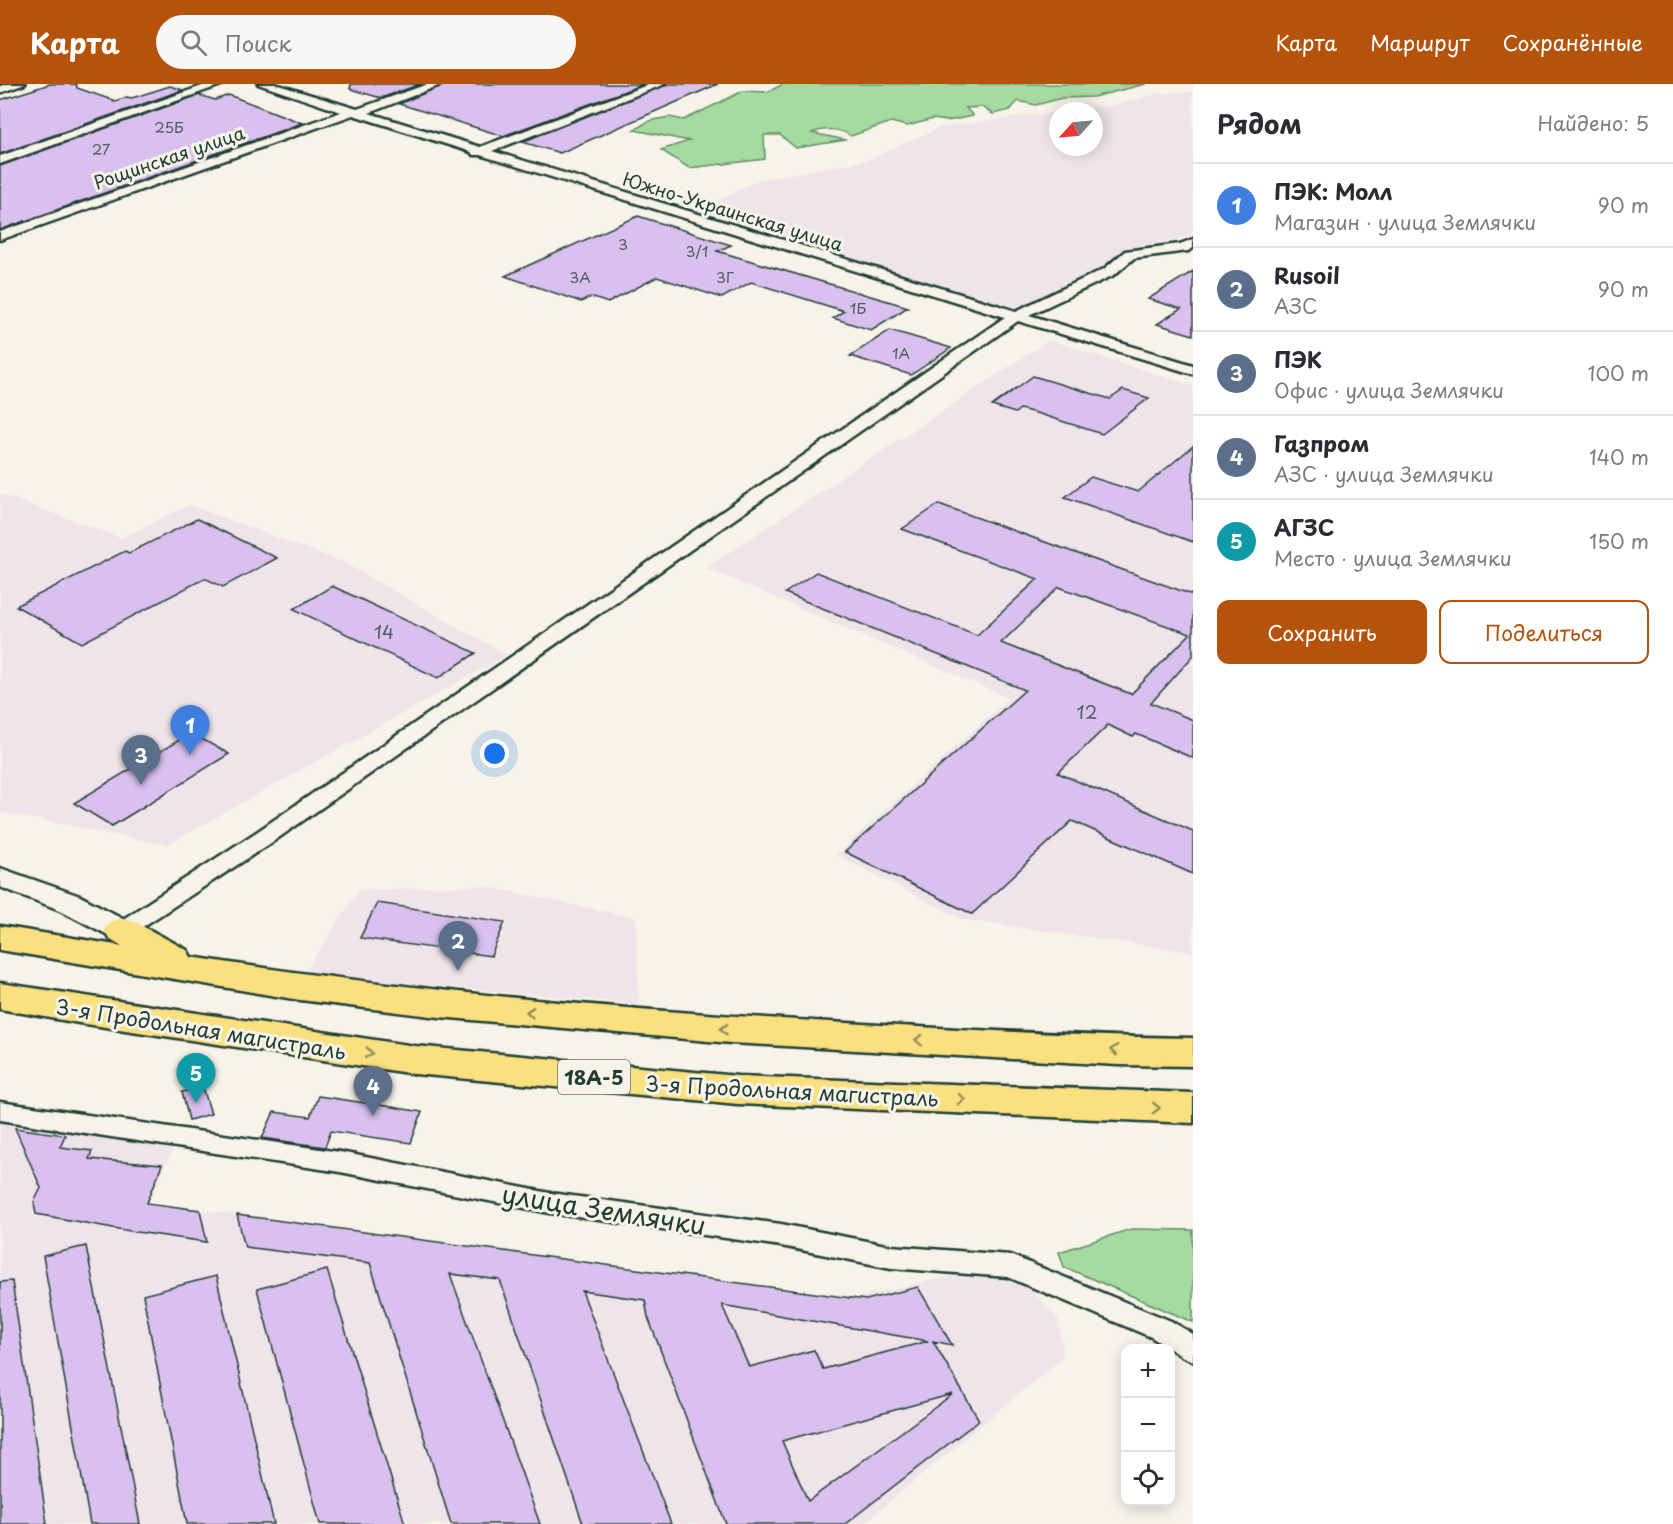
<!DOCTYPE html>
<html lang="ru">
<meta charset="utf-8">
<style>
:root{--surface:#fff;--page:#f7f7f7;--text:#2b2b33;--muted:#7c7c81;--line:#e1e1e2;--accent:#b45309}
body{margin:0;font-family:"Playpen Sans",sans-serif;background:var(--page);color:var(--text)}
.controls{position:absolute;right:18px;bottom:18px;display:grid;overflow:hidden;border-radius:12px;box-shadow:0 3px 15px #0003}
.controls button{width:54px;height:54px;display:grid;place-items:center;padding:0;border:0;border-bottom:2px solid var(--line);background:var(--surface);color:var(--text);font:30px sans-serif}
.compass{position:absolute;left:1049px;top:18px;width:54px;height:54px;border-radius:50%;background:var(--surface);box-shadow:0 3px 15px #0003;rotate:243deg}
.you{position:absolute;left:495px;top:670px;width:21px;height:21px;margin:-15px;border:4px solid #fff;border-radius:50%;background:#1a73e8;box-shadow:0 0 0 9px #1a73e833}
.badge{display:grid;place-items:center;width:39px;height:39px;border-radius:50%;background:var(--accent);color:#fff;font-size:20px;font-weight:700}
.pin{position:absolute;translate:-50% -50px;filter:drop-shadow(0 2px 3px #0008)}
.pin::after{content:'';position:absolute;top:32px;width:21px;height:18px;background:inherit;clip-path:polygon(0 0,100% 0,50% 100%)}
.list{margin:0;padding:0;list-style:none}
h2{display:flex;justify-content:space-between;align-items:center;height:78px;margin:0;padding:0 24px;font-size:26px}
h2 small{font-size:20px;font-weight:400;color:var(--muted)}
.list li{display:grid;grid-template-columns:39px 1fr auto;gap:18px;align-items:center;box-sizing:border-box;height:84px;padding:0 24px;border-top:2px solid var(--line)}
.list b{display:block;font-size:22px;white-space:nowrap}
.list p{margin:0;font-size:20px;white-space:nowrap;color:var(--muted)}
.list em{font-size:20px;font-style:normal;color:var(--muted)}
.actions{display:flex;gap:12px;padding:18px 24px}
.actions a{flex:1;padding:14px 0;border:2px solid var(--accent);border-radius:12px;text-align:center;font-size:21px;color:var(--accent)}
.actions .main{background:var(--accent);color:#fff}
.icon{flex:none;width:33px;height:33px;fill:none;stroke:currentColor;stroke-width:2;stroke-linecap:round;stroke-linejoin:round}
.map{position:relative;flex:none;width:1193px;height:1440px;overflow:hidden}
header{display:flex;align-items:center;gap:36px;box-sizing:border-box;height:84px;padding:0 30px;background:var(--accent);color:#fff}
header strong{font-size:28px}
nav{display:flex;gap:33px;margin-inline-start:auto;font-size:21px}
.search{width:420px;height:54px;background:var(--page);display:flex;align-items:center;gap:15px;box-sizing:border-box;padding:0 21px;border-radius:33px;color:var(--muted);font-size:22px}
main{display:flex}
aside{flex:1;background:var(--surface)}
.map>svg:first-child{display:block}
.built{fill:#eee4ea}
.green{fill:#a4db9f;stroke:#628c6a;stroke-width:1.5}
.building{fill:#d9c0ef;stroke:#1f3d34;stroke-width:1.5;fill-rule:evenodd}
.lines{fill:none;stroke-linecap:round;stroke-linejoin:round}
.minor-casing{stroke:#1f3d34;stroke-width:5}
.tertiary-casing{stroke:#1f3d34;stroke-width:5}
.trunk-casing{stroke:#1f3d34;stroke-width:5}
.minor{fill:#f7f3e8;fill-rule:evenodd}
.tertiary{fill:#f7f3e8;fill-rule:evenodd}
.trunk{fill:#fbe080;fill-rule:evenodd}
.oneway{stroke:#8d8e5a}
.labels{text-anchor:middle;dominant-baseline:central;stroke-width:6;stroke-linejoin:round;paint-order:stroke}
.far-number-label{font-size:15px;fill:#4e5e63}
.far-street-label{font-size:18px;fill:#1f3d34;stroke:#f7f3e8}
.number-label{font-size:18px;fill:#4e5e63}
.shield{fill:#f7f3e8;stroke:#60746a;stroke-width:1.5}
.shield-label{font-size:20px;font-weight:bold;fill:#1f3d34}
.street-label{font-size:21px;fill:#1f3d34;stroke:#f7f3e8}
.near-street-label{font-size:26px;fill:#1f3d34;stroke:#f7f3e8}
</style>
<header>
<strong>Карта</strong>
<div class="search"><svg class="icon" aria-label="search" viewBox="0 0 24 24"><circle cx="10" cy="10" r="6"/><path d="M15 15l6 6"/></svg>Поиск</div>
<nav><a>Карта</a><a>Маршрут</a><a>Сохранённые</a></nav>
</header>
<main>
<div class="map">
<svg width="1193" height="1440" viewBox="0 0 1193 1440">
<rect width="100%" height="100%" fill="#f7f3e8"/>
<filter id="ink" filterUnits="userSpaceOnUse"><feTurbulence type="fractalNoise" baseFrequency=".0167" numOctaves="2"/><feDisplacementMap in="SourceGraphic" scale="12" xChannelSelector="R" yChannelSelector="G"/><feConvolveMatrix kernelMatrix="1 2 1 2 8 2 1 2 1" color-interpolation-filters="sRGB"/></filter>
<g filter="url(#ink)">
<path class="built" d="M1193,8V149L1172,157L1124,166L1107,179L1070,198L1044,216L1005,225L693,129L758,96L869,76L938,44L1058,28V63H1094V27H1064L1116,21L1157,10Z
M1049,256L1193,302V868L962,835L836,771L1009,614L706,484Z
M0,410L121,454L189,421L342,478L507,571L167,761L0,728Z
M483,802L636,834L639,920L304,890L359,806Z
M0,1032L174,1063L148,1119L853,1215L970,1187L1028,1203L1058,1235L1064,1272L863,1440H0Z"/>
<path class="green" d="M783,0H1146L1093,13L1062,14L1036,21L1018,17L1010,26L993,30L982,23L966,24L973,32L947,37L933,35L907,42L891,38L851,52C840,44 824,44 812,49L846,56L796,64L780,51H764L765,75L689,84L661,66L689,57L634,46L649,37L669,33L684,36L743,7L768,8Z
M1131,1145L1193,1146V1238L1064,1183L1059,1168Z"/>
<path class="building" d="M50,0H76L77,4L115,17L127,13L132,14L170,2L183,6L0,70V16Z
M351,0H421L381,14L350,5Z
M445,0H644L503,52L399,20Z
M667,0H718L560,69L522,58Z
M199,11L215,16L229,11L302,39L0,146V82Z
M638,132L731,161L717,167L908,223L871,246L833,234L844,227L751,198L722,214L657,193L608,219L591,213L581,218L505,192Z
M1193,187V251L1157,240L1181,225L1148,215Z
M890,246L951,264L911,291L850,272Z
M1033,292L1110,315L1123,306L1149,314L1102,350L1036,329L1020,325L1015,329L992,322Z
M1193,362V458L1065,413L1091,393L1138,408Z
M939,420L1193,511V572L1151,619L1193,636V674L1136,650L1133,653L1108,641L1058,689L1193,747V790L1072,737L972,830L845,768L1025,606L785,509L816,488L977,551L1038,495L902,445ZM1059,503L1190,550L1131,610L1001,559Z
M197,435L277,474L223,503L205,494L82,559L16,522L125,467L129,469Z
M332,502L476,569L438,594L294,525Z
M191,649L229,670L112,742L74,719Z
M377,819L505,838L491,872L360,854Z
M203,1003L211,1030L189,1036L182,1008Z
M318,1012L386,1022L422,1028L411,1059L331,1047L325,1063L262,1054L274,1028L310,1033Z
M15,1044L65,1051L60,1063L92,1067L89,1075L162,1081L147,1119L200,1126L207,1158L130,1147L36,1130L34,1118L41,1104Z
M237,1131L866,1216L918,1203L952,1261L933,1257L979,1336L845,1440H726L648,1233L645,1216L582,1207L671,1440H583L500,1196L450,1190L540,1440H451L370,1179L245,1163ZM722,1221L783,1232L928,1257L823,1285L814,1266L749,1283ZM953,1310L808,1417L782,1357Z
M86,1162L140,1440H90L43,1172Z
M327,1186L405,1440H320L257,1205Z
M216,1192L274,1440H187L143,1211Z
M12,1197L47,1440H0V1198Z"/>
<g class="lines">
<g class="minor-casing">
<path id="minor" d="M8,0H25L0,9V2Z
M208,0H224L0,80V72Z
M258,0H275L357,25L428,0H443L369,29L480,63L650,0H665L492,67L1016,227L1104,185L1125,167L1180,160L1193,155V164L1188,167L1134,174L1114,191L1029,231L1193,281V290L1018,237L274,757L130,851L122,854L114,851L111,846L114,841L258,747L1005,233L480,71H473L471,68L353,31L0,156V148L341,28Z
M0,1018L340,1068L550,1109L781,1140L891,1162L1010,1171L1171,1237L1193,1250V1277L1183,1273L1151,1253L1008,1193L891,1184L781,1162L550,1129L340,1088L0,1036Z"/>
</g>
<g class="tertiary-casing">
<path id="tertiary" d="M0,784L80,812L132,839L137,846L132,853L122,856L112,853L60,826L0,803Z"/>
</g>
<g class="trunk-casing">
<path id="trunk" d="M122,834L135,838L187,866L191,873C419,909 649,928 880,941C984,946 1088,953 1193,954V982L1118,981L731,959L439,933L300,916L0,866V842L122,862L109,854L104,846L109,838Z
M0,899L415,962L738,992L1193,1009V1039L738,1020L415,990L79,939L0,925Z"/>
</g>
<use href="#minor" class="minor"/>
<use href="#tertiary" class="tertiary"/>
<use href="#trunk" class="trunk"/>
</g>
<defs><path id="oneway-chevron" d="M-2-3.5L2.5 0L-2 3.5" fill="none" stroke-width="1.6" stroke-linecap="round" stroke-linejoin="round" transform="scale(1.5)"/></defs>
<g class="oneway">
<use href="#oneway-chevron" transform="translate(530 928) rotate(-175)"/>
<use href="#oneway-chevron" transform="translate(724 945) rotate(-175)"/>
<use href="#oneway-chevron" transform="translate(919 956) rotate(-177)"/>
<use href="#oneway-chevron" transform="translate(1114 966) rotate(-177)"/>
<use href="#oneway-chevron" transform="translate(369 969) rotate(8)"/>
<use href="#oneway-chevron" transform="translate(961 1015) rotate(2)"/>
<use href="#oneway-chevron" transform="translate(1156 1024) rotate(1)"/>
</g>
</g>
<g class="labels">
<g class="far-number-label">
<text x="169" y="42">25Б</text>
<text x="101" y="64">27</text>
<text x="623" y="159">3</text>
<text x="697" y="166">3/1</text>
<text x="580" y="192">3А</text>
<text x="725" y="192">3Г</text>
<text x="858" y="223">1Б</text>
<text x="901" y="268">1А</text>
</g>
<g class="far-street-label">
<text transform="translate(169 73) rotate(-19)">Рощинская улица</text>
<text transform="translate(733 127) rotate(17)">Южно-Украинская улица</text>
</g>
<g class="number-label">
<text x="384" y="547">14</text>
<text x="1087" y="627">12</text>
</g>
<rect class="shield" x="558" y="976" width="72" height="34" rx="4.5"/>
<g class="shield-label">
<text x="594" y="993">18А-5</text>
</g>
<g class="street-label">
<text transform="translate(201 944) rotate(9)">3-я Продольная магистраль</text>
<text transform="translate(792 1006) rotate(3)">3-я Продольная магистраль</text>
</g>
<g class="near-street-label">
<text transform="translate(604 1125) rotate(9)">улица Землячки</text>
</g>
</g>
</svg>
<div class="controls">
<button>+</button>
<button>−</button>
<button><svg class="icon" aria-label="locate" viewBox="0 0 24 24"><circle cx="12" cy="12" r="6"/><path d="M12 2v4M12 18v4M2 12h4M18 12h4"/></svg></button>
</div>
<svg class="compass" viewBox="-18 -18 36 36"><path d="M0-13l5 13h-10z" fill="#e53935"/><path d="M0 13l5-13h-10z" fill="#7c7c81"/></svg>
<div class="you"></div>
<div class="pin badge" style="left:190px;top:671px;background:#3f7fe0">1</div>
<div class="pin badge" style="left:458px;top:887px;background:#5c6f8a">2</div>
<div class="pin badge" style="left:141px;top:701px;background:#5c6f8a">3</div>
<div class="pin badge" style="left:373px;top:1032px;background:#5c6f8a">4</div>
<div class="pin badge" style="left:196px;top:1019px;background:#0f9aa8">5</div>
</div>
<aside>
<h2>Рядом<small>Найдено: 5</small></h2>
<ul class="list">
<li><span class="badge" style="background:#3f7fe0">1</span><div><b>ПЭК: Молл</b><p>Магазин · улица Землячки</p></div><em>90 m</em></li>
<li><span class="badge" style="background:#5c6f8a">2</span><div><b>Rusoil</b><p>АЗС</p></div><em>90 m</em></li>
<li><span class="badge" style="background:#5c6f8a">3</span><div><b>ПЭК</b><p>Офис · улица Землячки</p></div><em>100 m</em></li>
<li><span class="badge" style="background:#5c6f8a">4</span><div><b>Газпром</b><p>АЗС · улица Землячки</p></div><em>140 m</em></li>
<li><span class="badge" style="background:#0f9aa8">5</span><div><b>АГЗС</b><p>Место · улица Землячки</p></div><em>150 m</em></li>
</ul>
<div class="actions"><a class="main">Сохранить</a><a>Поделиться</a></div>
</aside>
</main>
